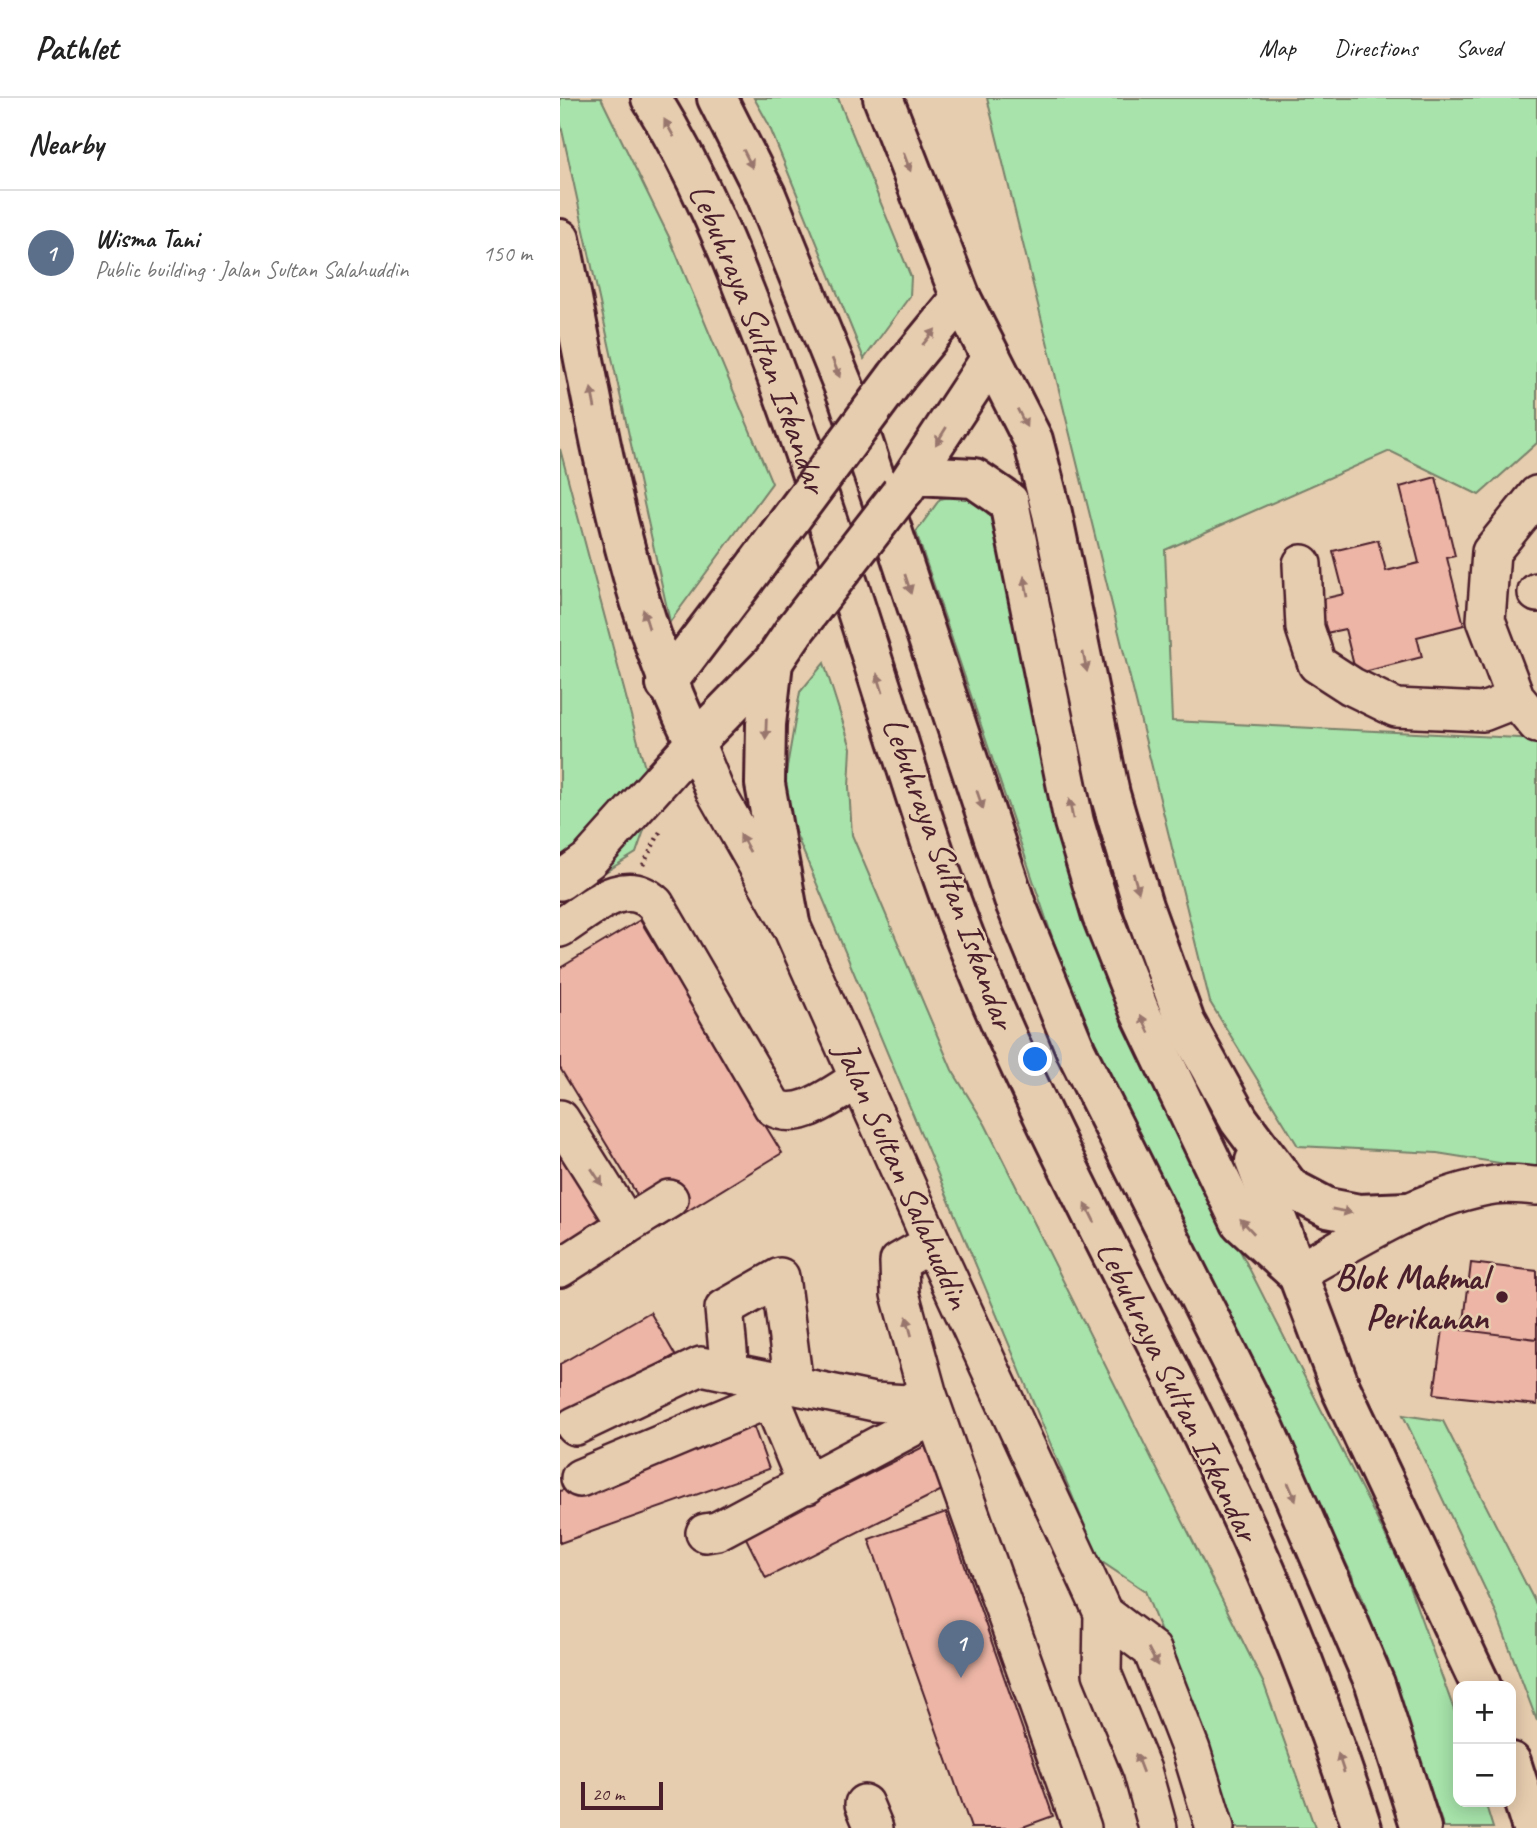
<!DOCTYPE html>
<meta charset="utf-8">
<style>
:root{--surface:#fff;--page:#f6f6f6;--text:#222;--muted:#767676;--line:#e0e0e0;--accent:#1a73e8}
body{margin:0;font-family:Caveat,sans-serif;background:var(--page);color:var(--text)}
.controls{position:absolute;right:21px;bottom:21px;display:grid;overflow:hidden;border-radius:14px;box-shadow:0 4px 18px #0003}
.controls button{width:63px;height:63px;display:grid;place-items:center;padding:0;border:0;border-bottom:2px solid var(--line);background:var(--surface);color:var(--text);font:35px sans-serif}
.scale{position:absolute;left:21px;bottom:18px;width:82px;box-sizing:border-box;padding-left:7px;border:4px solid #4a1f2b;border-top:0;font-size:19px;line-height:24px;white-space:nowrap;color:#4a1f2b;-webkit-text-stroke:5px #e7cdaf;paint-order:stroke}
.you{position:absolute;left:476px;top:962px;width:24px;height:24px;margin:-18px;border:5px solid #fff;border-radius:50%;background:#1a73e8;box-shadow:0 0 0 10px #1a73e833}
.badge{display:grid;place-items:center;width:46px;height:46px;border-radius:50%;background:var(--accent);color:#fff;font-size:23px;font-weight:700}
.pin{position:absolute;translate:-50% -58px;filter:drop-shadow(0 2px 4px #0008)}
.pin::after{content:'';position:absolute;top:37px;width:24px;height:21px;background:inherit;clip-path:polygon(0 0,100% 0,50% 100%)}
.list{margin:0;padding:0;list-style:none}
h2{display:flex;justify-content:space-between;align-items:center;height:91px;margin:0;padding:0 28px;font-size:30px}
h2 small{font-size:23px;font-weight:400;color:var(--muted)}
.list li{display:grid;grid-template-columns:46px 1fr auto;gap:21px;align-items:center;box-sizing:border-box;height:126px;padding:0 28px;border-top:2px solid var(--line)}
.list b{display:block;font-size:26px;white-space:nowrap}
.list p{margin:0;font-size:23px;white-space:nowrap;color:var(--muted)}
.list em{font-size:23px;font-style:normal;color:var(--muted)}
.map{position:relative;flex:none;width:977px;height:1730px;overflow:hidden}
header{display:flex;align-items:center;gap:42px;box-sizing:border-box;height:98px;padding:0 35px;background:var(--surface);border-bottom:2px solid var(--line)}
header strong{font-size:33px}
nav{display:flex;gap:38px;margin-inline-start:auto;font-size:24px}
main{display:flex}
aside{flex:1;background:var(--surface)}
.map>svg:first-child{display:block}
.green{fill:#a7e3aa;stroke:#78816a;stroke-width:2}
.building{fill:#ecb5a5;stroke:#4a1f2b;stroke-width:2}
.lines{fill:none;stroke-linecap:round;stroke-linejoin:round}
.minor-casing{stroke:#4a1f2b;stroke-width:42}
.major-casing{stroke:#4a1f2b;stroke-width:44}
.path{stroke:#4a1f2b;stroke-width:4.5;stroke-dasharray:2 5;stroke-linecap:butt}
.minor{stroke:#e7cdaf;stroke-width:37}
.major{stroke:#e7cdaf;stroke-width:38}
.major-bridge-casing{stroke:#4a1f2b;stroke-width:44;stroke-linecap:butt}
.major-bridge{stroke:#e7cdaf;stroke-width:38}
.oneway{fill:#98766d}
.poi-dot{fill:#4a1f2b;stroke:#e7cdaf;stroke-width:2.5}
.labels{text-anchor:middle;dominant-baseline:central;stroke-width:5;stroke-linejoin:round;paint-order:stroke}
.street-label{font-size:35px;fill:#4a1f2b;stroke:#e7cdaf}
.poi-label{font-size:35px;font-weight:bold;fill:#4a1f2b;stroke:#e7cdaf;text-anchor:end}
</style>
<header>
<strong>Pathlet</strong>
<nav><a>Map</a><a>Directions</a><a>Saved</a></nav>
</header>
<main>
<aside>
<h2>Nearby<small></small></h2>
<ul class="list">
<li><span class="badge" style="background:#5c6f8a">1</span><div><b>Wisma Tani</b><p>Public building · Jalan Sultan Salahuddin</p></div><em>150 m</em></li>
</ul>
</aside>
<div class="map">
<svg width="977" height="1730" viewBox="0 0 977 1730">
<rect width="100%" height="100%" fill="#e7cdaf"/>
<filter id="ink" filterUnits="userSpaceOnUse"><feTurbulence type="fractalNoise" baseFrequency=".0143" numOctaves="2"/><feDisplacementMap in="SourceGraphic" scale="14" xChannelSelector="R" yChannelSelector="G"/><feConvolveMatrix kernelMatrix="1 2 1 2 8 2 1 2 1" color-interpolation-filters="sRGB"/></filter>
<g filter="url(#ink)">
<path class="green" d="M0,0H41L110,141L212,385L110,524L0,23Z
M194,0H278L351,179L350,198L304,261L208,25Z
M427,0H977V345L919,397L830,353L605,452L612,623L977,641V1071L877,1055L738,1048L650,904Z
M0,351L94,704L76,755L0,802Z
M399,397L419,404L436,426L615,1025L844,1474L898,1623V1704H925L933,1730H884L801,1496L512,898L356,434L380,401Z
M264,565L291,650L289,689L292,737L392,972L425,1026L704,1586L755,1730H667L645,1648L585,1493L539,1462L233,729L224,686L240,594Z
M843,1317L883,1323L977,1508V1623L935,1512Z"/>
<path class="building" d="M876,379L895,458L887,460L904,527L857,539L862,559L796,576L785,531L766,535L758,502L784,496L773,453L818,442L826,473L859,465L840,389Z
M80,822L222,1055L98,1131L0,970V870Z
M0,1056L44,1127L0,1155Z
M911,1165L977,1173V1241L903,1232Z
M90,1214L115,1257L0,1323V1266Z
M884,1224L904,1225L903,1232L977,1241V1307L874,1296Z
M192,1324L209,1371L0,1445V1393Z
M365,1348L386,1390L206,1480L185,1438Z
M386,1414L493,1718L460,1730H411L309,1441Z"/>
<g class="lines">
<g class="minor-casing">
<path id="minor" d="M977,397L931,454L926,522L956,601L977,626
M742,466L745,530L757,566L791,588L836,610L923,614L956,601
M977,494V495
M0,783L29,762L135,644L154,691L230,825L372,1145L543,1515L542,1575L582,1672L598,1730
M0,830C29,812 64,776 95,806L213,1009C240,1025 274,995 299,981
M0,1021L67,1127L0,1170
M67,1127L109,1101
M372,1145L339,1164L340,1196L367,1294L522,1730
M736,1175C799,1141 862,1098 934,1087C948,1085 963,1087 977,1088
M170,1274L164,1211L220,1179L234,1287
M203,1281L247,1387
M15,1328L141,1268L314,1304L348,1306L367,1294
M20,1380L211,1300
M145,1435L157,1433L375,1317
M543,1515L592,1552L631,1652L655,1730
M304,1706L314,1730"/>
</g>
<g class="major-casing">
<g id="major">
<path id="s1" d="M91,0C138,76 171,156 202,239C247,356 285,475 323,595C350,679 375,764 407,845C489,1050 600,1240 691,1440C734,1535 770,1631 802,1730"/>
<path d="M157,0L206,97L288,299L456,807L516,953L705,1331L815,1586L861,1730"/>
<path d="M323,0L401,200L473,342L492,415L550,696L583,808L625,924L679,1022L730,1090L768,1110L799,1116L848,1114"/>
<path d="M0,141C36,311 58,487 135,644L213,564L234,533"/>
<path d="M337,278L401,200"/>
<path d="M356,377L414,380L449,404L514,724L542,818L580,914L681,1125L736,1175"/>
<path d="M344,392L431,260"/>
<path d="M213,564L206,626L205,686L230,825"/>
<path d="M106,586L197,466"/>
<path d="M695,1063L781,1291L921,1588"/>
<path d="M951,1664L972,1730"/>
</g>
</g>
<path class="path" d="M83,767L100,734"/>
<use href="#minor" class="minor"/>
<use href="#major" class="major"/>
<g class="major-bridge-casing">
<path id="major-bridge" d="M197,466L337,278
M234,533L341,395"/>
</g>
<use href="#major-bridge" class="major-bridge"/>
</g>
<defs><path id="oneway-solid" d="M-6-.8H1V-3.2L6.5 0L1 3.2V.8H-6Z" transform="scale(1.75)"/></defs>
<g class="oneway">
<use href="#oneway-solid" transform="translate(109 30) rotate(-119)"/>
<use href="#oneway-solid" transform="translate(188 61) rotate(63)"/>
<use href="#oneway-solid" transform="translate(347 64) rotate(69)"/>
<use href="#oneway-solid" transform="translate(369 239) rotate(-51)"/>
<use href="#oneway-solid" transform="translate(276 270) rotate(68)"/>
<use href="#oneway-solid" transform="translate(33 300) rotate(-101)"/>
<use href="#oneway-solid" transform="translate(462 320) rotate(63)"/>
<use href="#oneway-solid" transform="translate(381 338) rotate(122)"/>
<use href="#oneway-solid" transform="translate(348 486) rotate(72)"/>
<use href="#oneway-solid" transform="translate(466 488) rotate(-101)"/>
<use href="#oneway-solid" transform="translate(86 521) rotate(-107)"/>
<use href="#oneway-solid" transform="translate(525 564) rotate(78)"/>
<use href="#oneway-solid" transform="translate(320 585) rotate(-107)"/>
<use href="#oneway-solid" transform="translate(206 631) rotate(92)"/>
<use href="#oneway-solid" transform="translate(420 702) rotate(71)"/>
<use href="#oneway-solid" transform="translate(511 711) rotate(-101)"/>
<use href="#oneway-solid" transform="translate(185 745) rotate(-119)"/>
<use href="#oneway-solid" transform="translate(576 785) rotate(74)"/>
<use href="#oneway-solid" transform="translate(585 926) rotate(-115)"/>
<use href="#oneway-solid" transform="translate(37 1079) rotate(57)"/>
<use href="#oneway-solid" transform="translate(782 1113) rotate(11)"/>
<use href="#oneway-solid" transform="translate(530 1115) rotate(-117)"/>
<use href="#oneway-solid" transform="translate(687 1128) rotate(-133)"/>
<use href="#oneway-solid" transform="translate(349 1228) rotate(-105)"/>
<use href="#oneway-solid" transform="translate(732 1394) rotate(67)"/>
<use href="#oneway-solid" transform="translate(593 1559) rotate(62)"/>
<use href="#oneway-solid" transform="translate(579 1665) rotate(-111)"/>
<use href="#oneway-solid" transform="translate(781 1665) rotate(-108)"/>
</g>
</g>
<circle class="poi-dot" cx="942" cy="1199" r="7"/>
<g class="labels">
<g class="street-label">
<text stroke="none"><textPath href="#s1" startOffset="264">Lebuhraya Sultan Iskandar</textPath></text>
<text transform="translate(389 775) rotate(70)">Lebuhraya Sultan Iskandar</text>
<text transform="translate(343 1077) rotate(66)">Jalan Sultan Salahuddin</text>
<text transform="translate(618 1293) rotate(64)">Lebuhraya Sultan Iskandar</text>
</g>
<g class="poi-label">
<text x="928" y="1179">Blok Makmal<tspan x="928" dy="40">Perikanan</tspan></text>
</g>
</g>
</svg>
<div class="controls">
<button>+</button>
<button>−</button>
</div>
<div class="scale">20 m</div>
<div class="you"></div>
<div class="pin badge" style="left:401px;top:1580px;background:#5c6f8a">1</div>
</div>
</main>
